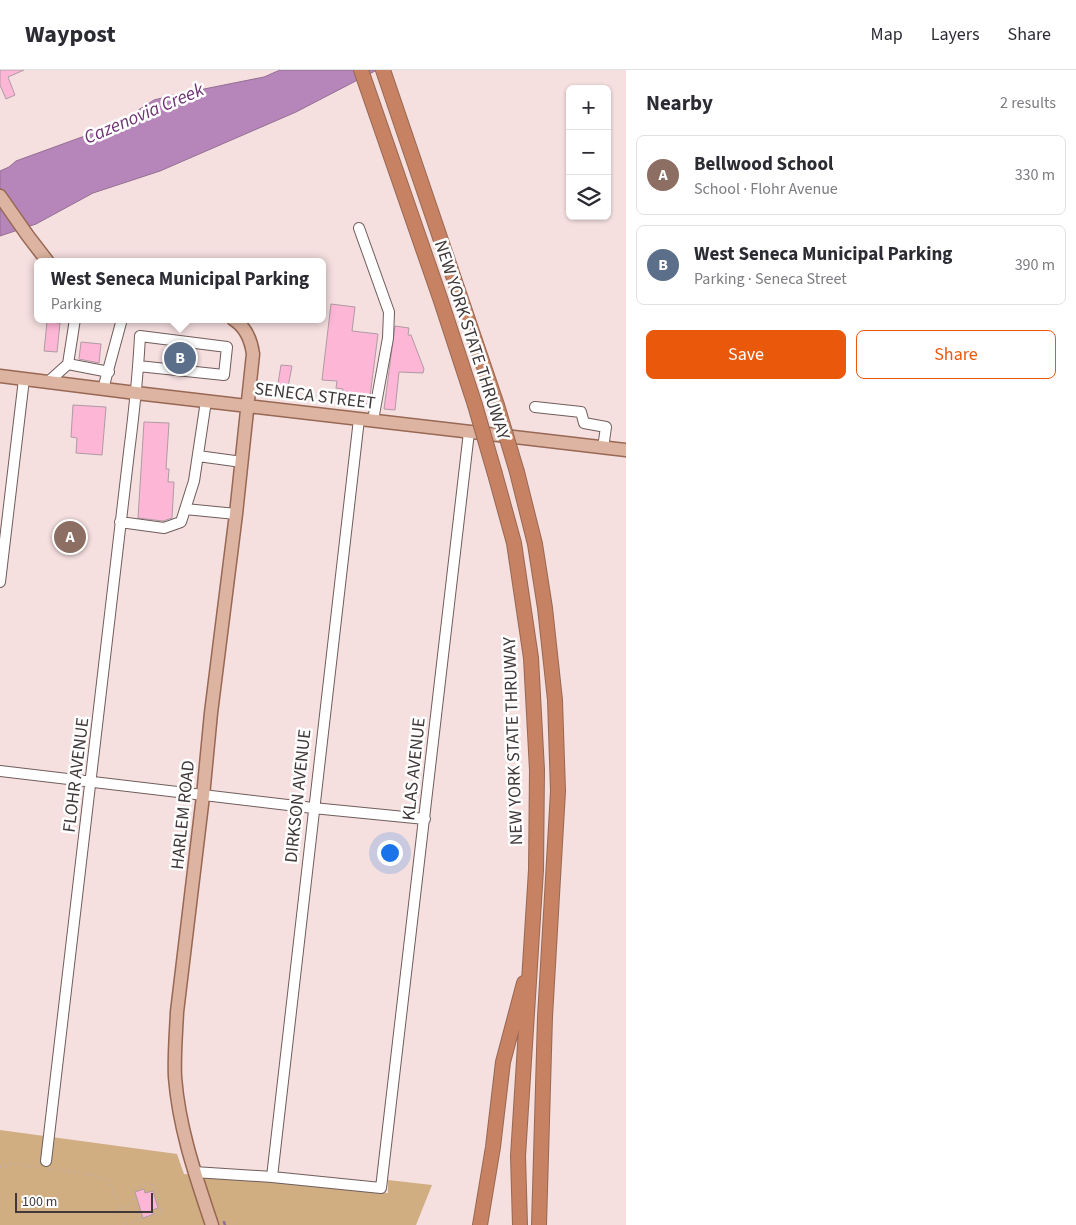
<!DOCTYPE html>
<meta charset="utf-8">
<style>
:root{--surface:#fff;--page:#f7f7f7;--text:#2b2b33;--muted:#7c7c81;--line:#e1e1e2;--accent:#ea580c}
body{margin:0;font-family:"Source Sans 3",sans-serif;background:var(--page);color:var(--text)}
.controls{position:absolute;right:15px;top:15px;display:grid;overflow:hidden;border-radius:8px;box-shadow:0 1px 4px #0004}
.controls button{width:45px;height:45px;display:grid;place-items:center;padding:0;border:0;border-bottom:1px solid var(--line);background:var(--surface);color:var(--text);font:25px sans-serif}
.scale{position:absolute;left:15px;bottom:12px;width:138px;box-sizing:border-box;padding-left:5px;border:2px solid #413939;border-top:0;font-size:14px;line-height:18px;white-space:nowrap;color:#413939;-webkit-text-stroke:4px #fff;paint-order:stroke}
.you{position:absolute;left:389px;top:782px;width:18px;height:18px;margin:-12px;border:4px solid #fff;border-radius:50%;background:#1a73e8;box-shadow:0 0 0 8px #1a73e833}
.badge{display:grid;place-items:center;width:32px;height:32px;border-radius:50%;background:var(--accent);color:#fff;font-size:16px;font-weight:700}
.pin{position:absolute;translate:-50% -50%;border:2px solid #fff;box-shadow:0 1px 5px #0006}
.popup{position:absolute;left:34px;top:188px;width:292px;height:65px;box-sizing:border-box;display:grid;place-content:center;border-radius:8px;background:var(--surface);filter:drop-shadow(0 1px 4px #0005);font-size:16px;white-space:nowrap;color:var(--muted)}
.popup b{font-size:19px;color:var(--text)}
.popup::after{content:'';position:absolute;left:50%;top:100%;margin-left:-10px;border:10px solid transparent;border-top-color:var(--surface)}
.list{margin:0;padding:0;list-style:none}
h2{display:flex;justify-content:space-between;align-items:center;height:65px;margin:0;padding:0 20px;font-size:21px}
h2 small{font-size:16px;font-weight:400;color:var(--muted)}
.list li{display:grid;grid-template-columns:32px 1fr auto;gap:15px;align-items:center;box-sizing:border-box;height:80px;margin:0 10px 10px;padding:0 10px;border:1px solid var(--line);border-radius:8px}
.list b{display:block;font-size:19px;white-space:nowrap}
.list p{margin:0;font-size:16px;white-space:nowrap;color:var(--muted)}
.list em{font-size:16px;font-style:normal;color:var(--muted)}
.actions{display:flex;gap:10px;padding:15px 20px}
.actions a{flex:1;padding:11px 0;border:1px solid var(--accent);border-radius:8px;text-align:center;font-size:18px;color:var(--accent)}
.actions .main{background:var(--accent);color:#fff}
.icon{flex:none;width:28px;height:28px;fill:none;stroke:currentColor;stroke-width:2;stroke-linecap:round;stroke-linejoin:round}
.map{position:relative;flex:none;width:626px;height:1155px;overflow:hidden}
header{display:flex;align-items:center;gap:30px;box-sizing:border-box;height:70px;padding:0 25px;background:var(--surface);border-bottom:1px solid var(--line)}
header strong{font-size:24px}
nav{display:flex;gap:28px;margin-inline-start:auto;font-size:18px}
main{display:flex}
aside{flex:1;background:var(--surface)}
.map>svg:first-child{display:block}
.green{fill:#d1ae81}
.water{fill:#b686ba;stroke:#936f93}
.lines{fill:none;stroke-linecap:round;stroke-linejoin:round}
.stream{stroke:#936f93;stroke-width:2.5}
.building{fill:#feb6d6;stroke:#ae9ba3}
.minor-casing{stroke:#6f5d5c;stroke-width:12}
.major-casing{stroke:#976854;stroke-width:15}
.highway-casing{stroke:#976854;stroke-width:16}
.path{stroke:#beacac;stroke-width:2;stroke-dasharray:1 4;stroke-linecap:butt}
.minor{stroke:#fff;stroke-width:10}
.major{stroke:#ddb4a1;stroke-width:12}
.highway{stroke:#c68262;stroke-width:14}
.highway-bridge-casing{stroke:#976854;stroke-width:16;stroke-linecap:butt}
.highway-bridge{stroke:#c68262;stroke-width:14}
.labels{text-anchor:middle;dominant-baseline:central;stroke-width:5;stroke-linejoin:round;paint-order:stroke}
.street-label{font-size:18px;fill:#413939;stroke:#fff}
.water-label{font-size:19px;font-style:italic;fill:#6e3474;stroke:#fff}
</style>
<header>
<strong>Waypost</strong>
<nav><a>Map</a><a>Layers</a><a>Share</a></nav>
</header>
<main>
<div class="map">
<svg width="626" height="1155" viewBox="0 0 626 1155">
<rect width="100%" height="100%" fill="#f5dfdf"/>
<path class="green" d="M0,1060L177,1084L184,1104L388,1123V1110L432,1115L416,1155H0Z"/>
<path class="water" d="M280,0H377L296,42L160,101L93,123L36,154L0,166V101L9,97L16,91L115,55L154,30L174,25L264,7Z"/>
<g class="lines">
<path class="stream" d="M224,1152L225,1155"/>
</g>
<path class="building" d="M0,0H24L8,7L15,25L6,29L0,15Z
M331,234L355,237L352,261L378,264L369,334L341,331L343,319L336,318L337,311L322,310Z
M47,252L60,253L57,282L44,281Z
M395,256L409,258L408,265H411L424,299L423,303L399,302L395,340L384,339Z
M81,272L101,274L99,293L79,289Z
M281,295L292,296L287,322L277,320Z
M73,335L106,337L102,385L76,383L77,368L71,367Z
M144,352L169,353L166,399H169L168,412H174L172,448L163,451L138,448Z
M144,1119L145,1123L153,1121L158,1138L152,1140L154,1144L143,1148L135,1122Z"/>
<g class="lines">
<g class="minor-casing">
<path id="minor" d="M359,158L389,242L388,268L373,350
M68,294L75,249
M48,312L68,294L109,302
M103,319L122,249
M535,337L581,342L584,353L606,357L603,378
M198,386L242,392
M185,439L236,444
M120,452L164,458L181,452L194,411L206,331
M0,512L24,309
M0,701L313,738L425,749
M46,1091L129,382C134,343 138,305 140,266L227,277L224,305L138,296
M194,1102L272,1107L381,1118L469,362
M272,1107L359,349"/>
</g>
<g class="major-casing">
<path id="major" d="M0,126L28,166L48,192
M0,306L136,323L626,380
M212,1155C196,1107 179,1059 175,1007C174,986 176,964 177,942L203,726L211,643L236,444L253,284C251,269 246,257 233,249"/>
</g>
<g class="highway-casing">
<path id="highway" d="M361,0L440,228L475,335
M383,0L497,335
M517,402L535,474L545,538L555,630L558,721L545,947L539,1155
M495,404L514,473L531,588L537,700L536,800L518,1086L520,1155
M480,1155L493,1077L503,992L524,913"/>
</g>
<path class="path" d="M0,1097L14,1094L39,1098
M49,1099C65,1102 100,1102 110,1113L127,1155
M121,1139L135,1134
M127,1154L162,1142L153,1113L130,1121L140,1149"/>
<use href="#minor" class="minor"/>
<use href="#major" class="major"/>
<use href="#highway" class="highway"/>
<g class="highway-bridge-casing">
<path id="highway-bridge" d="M475,335L495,404
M497,335L517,402"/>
</g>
<use href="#highway-bridge" class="highway-bridge"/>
</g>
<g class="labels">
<g class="street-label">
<text transform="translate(472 270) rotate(72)">NEW YORK STATE THRUWAY</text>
<text transform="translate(315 326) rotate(7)">SENECA STREET</text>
<text transform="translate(513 671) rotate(-92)">NEW YORK STATE THRUWAY</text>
<text transform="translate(414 699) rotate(-84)">KLAS AVENUE</text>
<text transform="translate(76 705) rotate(-83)">FLOHR AVENUE</text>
<text transform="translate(298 726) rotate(-84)">DIRKSON AVENUE</text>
<text transform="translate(183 745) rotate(-84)">HARLEM ROAD</text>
</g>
<g class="water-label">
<text transform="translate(144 44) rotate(-23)">Cazenovia Creek</text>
</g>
</g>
</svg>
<div class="controls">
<button>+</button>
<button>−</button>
<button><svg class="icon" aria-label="layers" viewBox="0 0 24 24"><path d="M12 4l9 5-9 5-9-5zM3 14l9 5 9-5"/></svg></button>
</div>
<div class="scale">100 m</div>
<div class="you"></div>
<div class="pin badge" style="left:70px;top:467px;background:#8d6e63">A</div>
<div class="pin badge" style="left:180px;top:288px;background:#5c6f8a">B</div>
<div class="popup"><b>West Seneca Municipal Parking</b>Parking</div>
</div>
<aside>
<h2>Nearby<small>2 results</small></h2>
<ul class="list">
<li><span class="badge" style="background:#8d6e63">A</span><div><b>Bellwood School</b><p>School · Flohr Avenue</p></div><em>330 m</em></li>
<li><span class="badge" style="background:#5c6f8a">B</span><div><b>West Seneca Municipal Parking</b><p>Parking · Seneca Street</p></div><em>390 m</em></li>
</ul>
<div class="actions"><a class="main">Save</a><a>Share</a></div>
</aside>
</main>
